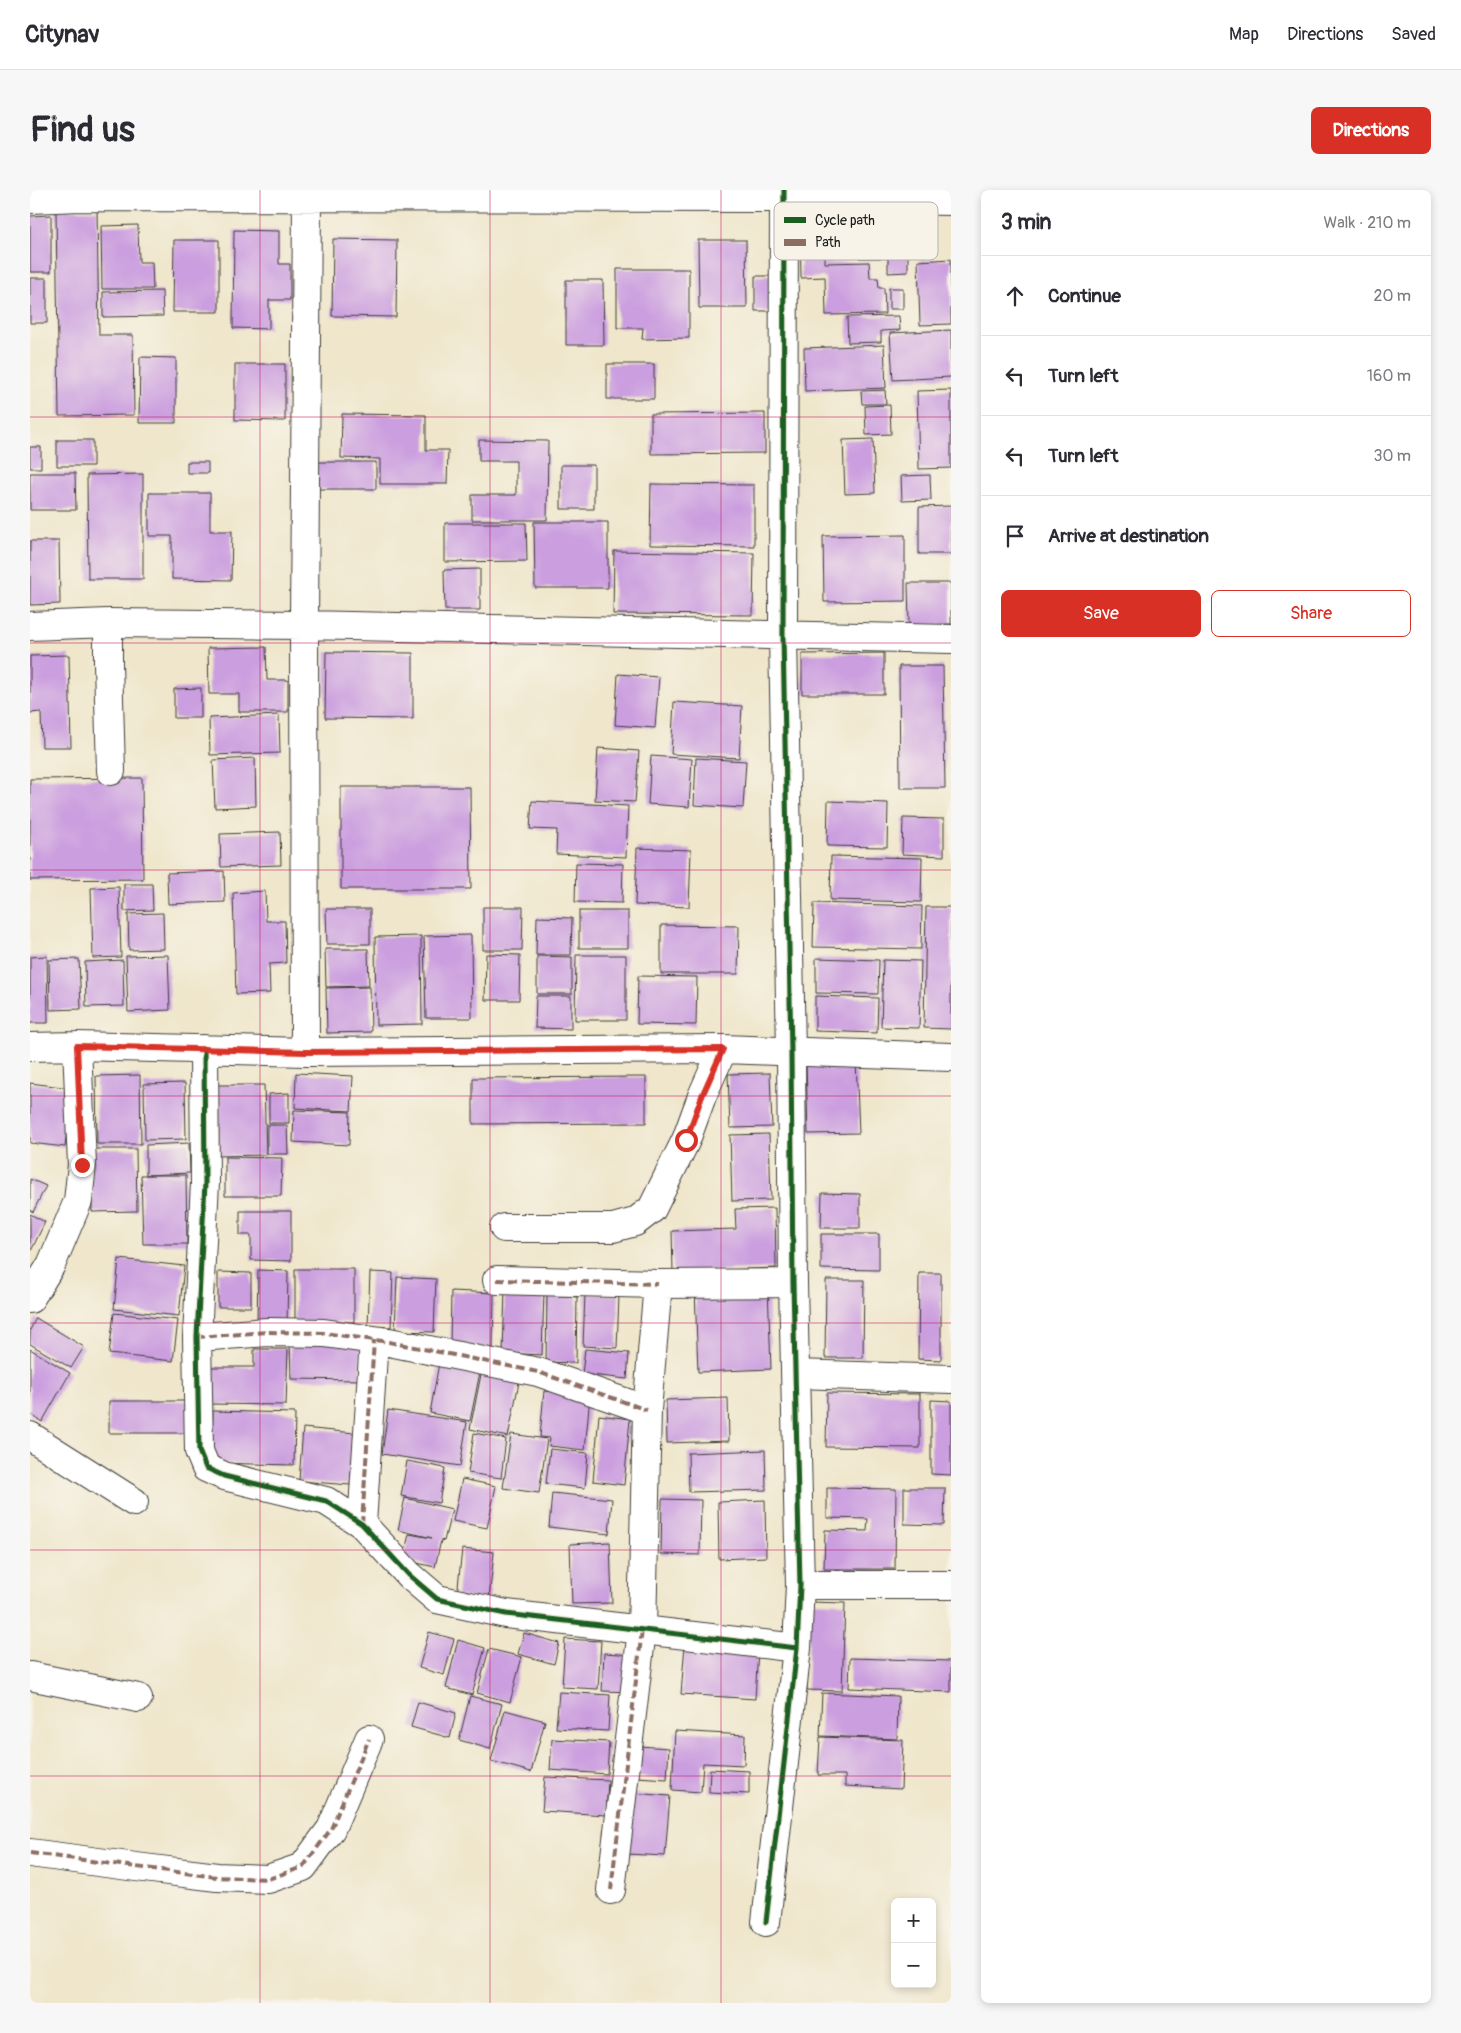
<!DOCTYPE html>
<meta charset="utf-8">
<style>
:root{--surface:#fff;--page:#f7f7f7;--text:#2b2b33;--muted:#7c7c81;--line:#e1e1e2;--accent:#d93025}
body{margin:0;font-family:Pangolin,sans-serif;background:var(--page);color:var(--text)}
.controls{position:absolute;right:15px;bottom:15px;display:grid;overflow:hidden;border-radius:8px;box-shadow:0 2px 8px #0003}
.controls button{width:45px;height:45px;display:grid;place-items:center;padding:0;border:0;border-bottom:1px solid var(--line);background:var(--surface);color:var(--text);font:25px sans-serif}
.stop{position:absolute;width:15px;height:15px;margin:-11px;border:4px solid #d93025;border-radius:50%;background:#fff}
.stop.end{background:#d93025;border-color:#fff;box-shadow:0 1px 5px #0008}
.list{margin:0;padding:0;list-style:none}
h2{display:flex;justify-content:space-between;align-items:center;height:65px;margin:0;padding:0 20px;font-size:21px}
h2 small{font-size:16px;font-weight:400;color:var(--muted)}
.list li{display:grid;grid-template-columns:32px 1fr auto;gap:15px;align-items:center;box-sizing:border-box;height:80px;padding:0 20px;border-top:1px solid var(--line)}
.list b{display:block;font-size:19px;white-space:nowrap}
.list em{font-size:16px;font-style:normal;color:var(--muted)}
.actions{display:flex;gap:10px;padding:15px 20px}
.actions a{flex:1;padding:11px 0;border:1px solid var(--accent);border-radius:8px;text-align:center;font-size:18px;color:var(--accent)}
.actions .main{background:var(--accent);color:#fff}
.icon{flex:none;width:28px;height:28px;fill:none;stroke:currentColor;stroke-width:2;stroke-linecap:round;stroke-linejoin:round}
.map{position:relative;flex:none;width:921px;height:1813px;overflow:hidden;border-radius:8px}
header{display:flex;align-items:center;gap:30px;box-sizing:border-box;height:70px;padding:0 25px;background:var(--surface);border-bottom:1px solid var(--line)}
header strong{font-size:24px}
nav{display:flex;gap:28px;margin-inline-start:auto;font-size:18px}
.intro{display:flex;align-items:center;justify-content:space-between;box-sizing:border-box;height:120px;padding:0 30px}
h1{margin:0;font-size:35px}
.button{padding:12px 22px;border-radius:8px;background:var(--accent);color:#fff;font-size:18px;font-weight:700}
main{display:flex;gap:30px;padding:0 30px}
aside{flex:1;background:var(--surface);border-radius:8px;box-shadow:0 2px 8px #0003}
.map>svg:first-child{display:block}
.building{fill:#cb9edf}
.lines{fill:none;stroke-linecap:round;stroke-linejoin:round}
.minor-casing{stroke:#3c3a36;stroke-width:30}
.minor{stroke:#fff;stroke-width:28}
.quiet{stroke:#8d6e63;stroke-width:4;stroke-dasharray:8 4;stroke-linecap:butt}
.cycleway-casing{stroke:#f7f3e8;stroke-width:8}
.cycleway{stroke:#1b5e20;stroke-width:5}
.route{stroke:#d93025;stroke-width:6}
.grid{fill:none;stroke:#c2185b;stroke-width:1;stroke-opacity:0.55}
.key{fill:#f7f3e8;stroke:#b5b2ab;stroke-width:1}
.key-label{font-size:14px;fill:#1c1c1c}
</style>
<header>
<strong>Citynav</strong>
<nav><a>Map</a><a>Directions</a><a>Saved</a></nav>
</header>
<div class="intro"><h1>Find us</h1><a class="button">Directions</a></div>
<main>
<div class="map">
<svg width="921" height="1813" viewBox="0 0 921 1813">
<rect width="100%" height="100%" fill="#f7f3e8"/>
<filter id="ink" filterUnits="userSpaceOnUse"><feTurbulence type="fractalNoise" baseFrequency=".02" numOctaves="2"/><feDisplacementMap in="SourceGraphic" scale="10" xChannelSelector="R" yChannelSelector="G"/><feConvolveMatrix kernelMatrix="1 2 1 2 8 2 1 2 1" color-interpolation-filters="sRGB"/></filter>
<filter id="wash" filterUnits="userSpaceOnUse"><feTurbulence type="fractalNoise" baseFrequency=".0096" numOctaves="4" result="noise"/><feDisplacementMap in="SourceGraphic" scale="20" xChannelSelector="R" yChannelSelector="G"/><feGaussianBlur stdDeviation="1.12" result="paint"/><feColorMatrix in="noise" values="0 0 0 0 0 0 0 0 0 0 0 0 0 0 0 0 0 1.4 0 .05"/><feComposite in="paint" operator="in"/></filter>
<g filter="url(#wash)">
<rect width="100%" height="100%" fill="#efe6cb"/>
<g id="blocks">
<path class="building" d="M26,20H67L69,145H103L104,225L29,226Z
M21,25V82H0V26Z
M108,35L109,72H122L123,99H72L71,36Z
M795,38V73L839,72L840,88H848L849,98H854L855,124L796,125L795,87L771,88L770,39Z
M829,38H878V82L858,83V68H829Z
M204,40L249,41V74H260V110H239V139L203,138Z
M303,49L367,50L366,127L302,126Z
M144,50H189V122H143Z
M668,50H716L717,118H669Z
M921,69V134L890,135L888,71Z
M587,79H659V148L612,149L613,138H587Z
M725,86H746V121H725Z
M0,88H17V133H0Z
M536,90H573L574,155H536Z
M859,98H873V119H859Z
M132,101L133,126L73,127V102Z
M869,126L870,140L851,141V152L818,153L817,127Z
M921,140V187L863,190L860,143Z
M854,155L856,198L775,201L774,158Z
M110,167L146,168V233H109Z
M205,174H255V231L205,230Z
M577,174H624V209H577Z
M855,200L856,214H832L831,201Z
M921,200V278L889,279L887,201Z
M860,215L861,244L836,245L835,216Z
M735,223V263L621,264V224Z
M312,224L396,225V260H418L417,294H350V269L311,268Z
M843,249L845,303L815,304L813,250Z
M27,250H63V276H27Z
M449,250L518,251L517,330H442V305H486V271H449Z
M0,257H11V278H0Z
M157,272H178V283H157Z
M287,272H346V299H286Z
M531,275H564V319H531Z
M0,283H45L46,320H0Z
M113,284V389H58L57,285Z
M900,285L901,310L872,311L871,286Z
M621,294L724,295V356L620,355Z
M119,303H180V341H202L201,390L142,389V346H119Z
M921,316V364H889V317Z
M504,332H578V398H505Z
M415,333H496L497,371L415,372Z
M875,345V411L794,412L793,346Z
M0,351H29L30,414L0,415Z
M584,361L724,363L723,425L583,424Z
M450,379V420H415L414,380Z
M878,393H921V434L879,435Z
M236,457L237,490H258V522H209V504H179L178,458Z
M296,462L383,463V529L295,528Z
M854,463V504H772V464Z
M39,465L41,557H12L11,522L0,523V466Z
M869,476H913L915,598H870Z
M588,484L629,487L625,538L585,535Z
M171,498V528H144V499Z
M644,512L712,516L709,568L641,564Z
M249,525L250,563L180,565L179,528Z
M568,558L609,561L605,612L565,610Z
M621,566L662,569L659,617L618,614Z
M225,568L226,616L185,618L183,570Z
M666,568L716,571L713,618L664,615Z
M112,588L113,689L0,690V589Z
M311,597H440L441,699H311Z
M502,611L598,616L596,667L526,664L527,640L500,639Z
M798,611L858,613L857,657L797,656Z
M873,628L914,629V666L872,664Z
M250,642L251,675L191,677L190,644Z
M607,658L661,660L659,717L605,715Z
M801,666L892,668L891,712L800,710Z
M546,673L593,674L592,713L545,712Z
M194,681L195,712L138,714L137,683Z
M94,694H122L123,720L94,721Z
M89,697L91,767L63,768L61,698Z
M235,701L236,731H255L256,773L239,774L240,803L206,804L203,703Z
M784,713L892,716L891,759L783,757Z
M453,717H493L492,760H453Z
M896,717H921V839L894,838Z
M296,719H340V754H297Z
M549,721H598V758H549Z
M133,723L134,759L99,760L98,724Z
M507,727L542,728L541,765H506Z
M631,735L709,736L708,784H631Z
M441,745L442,828H396L394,746Z
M391,746L392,834L346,835L345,747Z
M295,759H338L339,796L296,797Z
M456,764L490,765L489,810H455Z
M138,765L140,820L98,822L96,766Z
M546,765H596V830H545Z
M17,766L18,833H0V767Z
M507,766L542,767V804H507Z
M786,768L849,770L848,804L786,803Z
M49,769L51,819L20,820L19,770Z
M93,770L94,816L56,817L55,772Z
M853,770L891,771L889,838L851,837Z
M608,786L667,787L666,835L607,834Z
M340,797L341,842L297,843L296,798Z
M506,806H541V839L505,838Z
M785,806L848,808L847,843L785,841Z
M826,870L829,943L778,944L776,872Z
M266,883L323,886L321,921L265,918Z
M740,883L742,937L700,938L698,884Z
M110,885L111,954H67L66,886Z
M616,887V933L443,934V888Z
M0,893L41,898L35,957L0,953Z
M155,893L156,949L115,950L114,894Z
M186,895H234L236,965L186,966Z
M259,903V933H239V904Z
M264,920L320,922L319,955L263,952Z
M237,935H257L258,964H237Z
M739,944L741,1010L702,1011L700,945Z
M159,953L160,983L116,985V955Z
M61,959H106L107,1021L62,1022Z
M195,967L252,968L251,1006H195Z
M111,985H156L157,1054H113Z
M0,989L16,996L3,1022L0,1020Z
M792,1003L830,1004V1038H791Z
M745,1018L746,1078L643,1082L642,1041L706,1039L705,1019Z
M210,1021H261V1071L221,1070V1045H210Z
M0,1024L15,1032L0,1063Z
M791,1044H849V1080L791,1079Z
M89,1069L154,1076L149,1126L84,1119Z
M265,1079H324V1132L265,1133Z
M228,1080L258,1081L257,1134H227Z
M188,1082L221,1083V1117H188Z
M340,1082L363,1083L361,1137L338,1136Z
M889,1083H911V1170L888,1169Z
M367,1087L406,1089L404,1142L365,1141Z
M796,1090H834L833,1168H795Z
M738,1097L741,1179L668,1182L665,1099Z
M475,1099L514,1101L512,1165L473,1163Z
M421,1101L464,1103L463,1158L420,1157Z
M555,1104L589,1105L587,1158L553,1156Z
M517,1105L547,1107L546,1173L516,1172Z
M84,1123L148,1130L143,1171L79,1164Z
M6,1128L54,1157L41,1178L0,1154V1140Z
M260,1152H331L330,1190L261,1189Z
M0,1159L40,1183L12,1232L0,1224Z
M224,1159H258L256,1215L179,1214L180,1177H224Z
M555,1159L599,1163L597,1189L552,1184Z
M409,1173L450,1182L440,1231L400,1223Z
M452,1180L490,1187L478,1247L440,1239Z
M514,1201L560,1205L555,1260L519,1256L520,1248L510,1247Z
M797,1203L890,1204V1258L796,1257Z
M698,1208L699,1251L637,1253L636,1210Z
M901,1210L921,1211V1285L901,1284Z
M79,1211H158V1243H79Z
M358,1220L437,1232L430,1276L352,1264Z
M183,1221L265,1223L264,1275L182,1273Z
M569,1225L600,1229L594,1295L563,1291Z
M273,1238L325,1243L320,1295L269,1291Z
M444,1243L476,1249L471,1288L438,1283Z
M481,1244L517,1249L509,1303L473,1298Z
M520,1259L558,1263L555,1298L516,1294Z
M735,1260L736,1300L659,1302L658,1263Z
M377,1271L415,1278L409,1313L371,1306Z
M432,1289L466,1296L457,1338L423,1331Z
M797,1298L866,1299L865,1379H794L795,1340L837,1341L838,1329L797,1328Z
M874,1298H915L914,1335L874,1334Z
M522,1303L582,1309L579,1344L519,1337Z
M375,1308L422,1319L414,1351L411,1350L405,1377L373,1370L379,1344L402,1348L368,1340Z
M632,1309L671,1310L670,1365L631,1364Z
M735,1310L736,1367L689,1369L688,1312Z
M580,1352L582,1413L542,1414L540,1354Z
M432,1359L464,1362L459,1409L427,1406Z
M780,1412L815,1413L812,1501L777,1500Z
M399,1442L424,1449L414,1485L389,1478Z
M494,1443L529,1453L524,1474L488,1464Z
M535,1449L571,1451L568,1499L532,1497Z
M428,1450L455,1458L442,1505L416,1498Z
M655,1454L728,1460L725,1509L651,1504Z
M459,1459L492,1467L480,1512L447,1503Z
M574,1463L605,1465L603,1502L572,1501Z
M820,1468L921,1471V1502L819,1498Z
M529,1502L580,1505L578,1541L526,1538Z
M792,1503L868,1506L867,1549L790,1546Z
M440,1506L472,1514L460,1559L429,1550Z
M388,1512L426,1523L420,1548L381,1537Z
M475,1520L515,1531L501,1582L461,1571Z
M645,1541L715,1545L714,1575L673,1573L671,1602L642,1600Z
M790,1547L873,1550L871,1599L815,1596V1585H788Z
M522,1549L579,1552L577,1584L520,1580Z
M609,1556L639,1558L637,1589L607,1587Z
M680,1579L719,1581V1604L679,1602Z
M515,1587L578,1590L576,1625L512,1621Z
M601,1603L640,1606L635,1666L597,1664Z"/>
</g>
</g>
<g filter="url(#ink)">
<use href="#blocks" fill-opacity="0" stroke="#3c3a36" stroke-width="1"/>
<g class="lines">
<g class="minor-casing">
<path id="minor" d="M0,9L51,7L754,8L921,11
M78,433V473L81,581
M0,436L78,433L274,435L921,449
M0,857L47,856L275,862L693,859L921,867
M174,859L175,993L167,1147L169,1261L176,1278L194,1286L296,1311L332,1334L379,1385L407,1409L476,1424L767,1458
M275,862L274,435L277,8
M474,1038H583L605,1032L622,1019L656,950L672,906L693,859
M467,1090L628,1094
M0,1109L21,1075L48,1011L52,975L47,856
M167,1147L238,1142L294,1143L359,1152L508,1182L617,1220
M766,1184L921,1189
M0,1246L104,1312
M332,1334L344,1150
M770,1395H921
M0,1486L108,1508
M0,1663L106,1677L187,1687L238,1689L273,1677L301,1639L339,1549
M581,1700L612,1440L617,1220L628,1094L763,1093
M736,1732L767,1458L770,1395L763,1093L761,862L753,446L754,0"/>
</g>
<use href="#minor" class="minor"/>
<path class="quiet" d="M467,1090L628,1094
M167,1147L238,1142L294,1143L359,1152L508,1182L617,1220
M332,1334L344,1150
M0,1663L106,1677L187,1687L238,1689L273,1677L301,1639L339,1549
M581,1700L612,1440"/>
<g class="cycleway-casing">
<path id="cycleway" d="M174,859L175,993L167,1147L169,1261L176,1278L194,1286L296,1311L332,1334L379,1385L407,1409L476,1424L767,1458
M736,1732L767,1458L770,1395L763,1093L761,862L753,446L754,0"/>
</g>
<use href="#cycleway" class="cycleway"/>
</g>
</g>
<g class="lines" filter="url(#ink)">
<path class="route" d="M52,975L47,856L275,862L693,859L672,906L656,950"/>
</g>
<path class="grid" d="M230,0V1813M460,0V1813M691,0V1813M0,227H921M0,453H921M0,680H921M0,906H921M0,1133H921M0,1360H921M0,1586H921"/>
<rect x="744" y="12" width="164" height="58" rx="8" class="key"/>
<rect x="754" y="27" width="22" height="6" fill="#1b5e20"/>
<rect x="754" y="49" width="22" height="7" fill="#8d6e63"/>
<g class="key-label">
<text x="785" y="35">Cycle path</text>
<text x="785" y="57">Path</text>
</g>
</svg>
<div class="controls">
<button>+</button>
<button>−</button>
</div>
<div class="stop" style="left:656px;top:950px"></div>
<div class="stop end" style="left:52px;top:975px"></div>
</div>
<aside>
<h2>3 min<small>Walk · 210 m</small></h2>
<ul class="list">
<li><svg class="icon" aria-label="ahead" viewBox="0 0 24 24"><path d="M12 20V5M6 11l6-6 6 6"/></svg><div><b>Continue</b></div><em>20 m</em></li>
<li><svg class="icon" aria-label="left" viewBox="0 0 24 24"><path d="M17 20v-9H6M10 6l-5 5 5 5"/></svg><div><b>Turn left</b></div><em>160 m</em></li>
<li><svg class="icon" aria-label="left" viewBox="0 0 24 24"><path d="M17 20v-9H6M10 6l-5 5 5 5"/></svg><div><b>Turn left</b></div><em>30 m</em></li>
<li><svg class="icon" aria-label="arrive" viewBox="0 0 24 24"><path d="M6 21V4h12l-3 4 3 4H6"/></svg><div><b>Arrive at destination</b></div></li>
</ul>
<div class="actions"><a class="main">Save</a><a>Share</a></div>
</aside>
</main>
